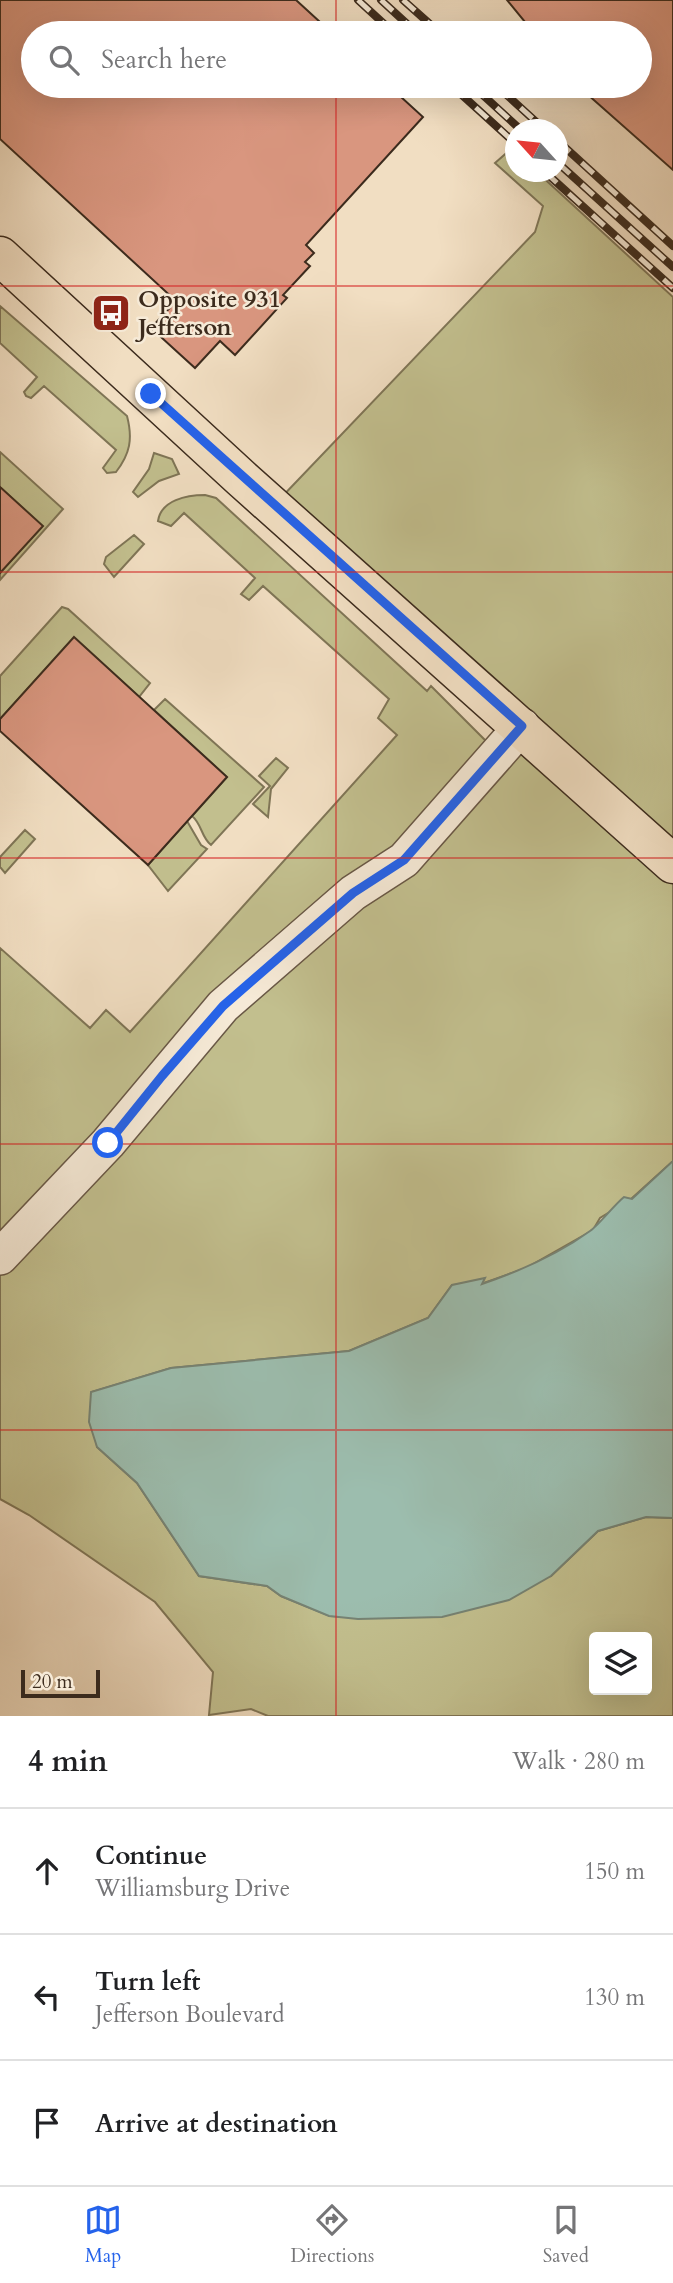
<!DOCTYPE html>
<meta charset="utf-8">
<style>
:root{--surface:#fff;--page:#f6f6f6;--text:#202124;--muted:#757577;--line:#e0e0e0;--accent:#2563eb}
body{margin:0;font-family:Cardo,serif;background:var(--page);color:var(--text)}
.controls{position:absolute;right:21px;bottom:21px;display:grid;overflow:hidden;border-radius:7px;box-shadow:0 7px 28px #0002}
.controls button{width:63px;height:63px;display:grid;place-items:center;padding:0;border:0;border-bottom:2px solid var(--line);background:var(--surface);color:var(--text);font:35px sans-serif}
.compass{position:absolute;left:505px;top:119px;width:63px;height:63px;border-radius:50%;background:var(--surface);box-shadow:0 7px 28px #0002;rotate:297deg}
.scale{position:absolute;left:21px;bottom:18px;width:79px;box-sizing:border-box;padding-left:7px;border:4px solid #3c2b1d;border-top:0;font-size:19px;line-height:24px;white-space:nowrap;color:#3c2b1d;-webkit-text-stroke:5px #f6ead7;paint-order:stroke}
.stop{position:absolute;width:21px;height:21px;margin:-16px;border:5px solid #2563eb;border-radius:50%;background:#fff}
.stop.end{background:#2563eb;border-color:#fff;box-shadow:0 2px 7px #0008}
.list{margin:0;padding:0;list-style:none}
h2{display:flex;justify-content:space-between;align-items:center;height:91px;margin:0;padding:0 28px;font-size:30px}
h2 small{font-size:23px;font-weight:400;color:var(--muted)}
.list li{display:grid;grid-template-columns:46px 1fr auto;gap:21px;align-items:center;box-sizing:border-box;height:126px;padding:0 28px;border-top:2px solid var(--line)}
.list b{display:block;font-size:26px;white-space:nowrap}
.list p{margin:0;font-size:23px;white-space:nowrap;color:var(--muted)}
.list em{font-size:23px;font-style:normal;color:var(--muted)}
.icon{flex:none;width:38px;height:38px;fill:none;stroke:currentColor;stroke-width:2;stroke-linecap:round;stroke-linejoin:round}
.map{position:relative;flex:none;width:673px;height:1716px;overflow:hidden}
.search{position:absolute;background:var(--surface);box-shadow:0 7px 28px #0002;left:21px;right:21px;top:21px;height:77px;display:flex;align-items:center;gap:18px;box-sizing:border-box;padding:0 24px;border-radius:38px;color:var(--muted);font-size:26px}
.sheet{height:469px;background:var(--surface)}
nav{display:flex;justify-content:space-around;align-items:center;box-sizing:border-box;height:98px;border-top:2px solid var(--line);background:var(--surface);font-size:19px;color:var(--muted)}
nav a{display:grid;justify-items:center;gap:4px}
nav .on{color:var(--accent)}
.map>svg:first-child{display:block}
.green{fill:#c2bf8e;stroke:#7f7556;stroke-width:2;fill-rule:evenodd}
.water{fill:#9cbdae;stroke:#768374;stroke-width:2}
.building{fill:#d9967f;stroke:#3c2b1d;stroke-width:2}
.lines{fill:none;stroke-linecap:round;stroke-linejoin:round}
.minor-casing{stroke:#695846;stroke-width:38}
.major-casing{stroke:#3c2b1d;stroke-width:41}
.minor{stroke:#f6ead7;stroke-width:35}
.major{stroke:#f1dec2;stroke-width:38}
.rail-casing{stroke:#3c2b1d;stroke-width:8}
.rail{stroke:#f6ead7;stroke-width:5;stroke-dasharray:16;stroke-linecap:butt}
.route{stroke:#2563eb;stroke-width:9}
.grid{fill:none;stroke:#d62828;stroke-width:2;stroke-opacity:0.55}
.labels{text-anchor:middle;dominant-baseline:central;stroke-width:5;stroke-linejoin:round;paint-order:stroke}
.poi-label{font-size:24px;font-weight:bold;fill:#3c2b1d;stroke:#f6ead7;text-anchor:start}
</style>
<div class="map">
<svg width="673" height="1716" viewBox="0 0 673 1716">
<rect width="100%" height="100%" fill="#f1dec2"/>
<filter id="stains"><feTurbulence type="fractalNoise" baseFrequency=".00286" numOctaves="4"/><feColorMatrix values="0 0 0 0 .2 0 0 0 0 .09 0 0 0 0 .02 0 0 0 .5 -.17"/></filter>
<radialGradient id="worn" r=".72"><stop offset=".6" stop-color="#630" stop-opacity="0"/><stop offset="1" stop-color="#630" stop-opacity=".3"/></radialGradient>
<path class="green" d="M511,149L515,153L516,172H537L673,297V862L276,503L535,232L543,206L495,163Z
M0,306L127,416C133,439 130,454 116,472L107,473L103,468L116,450L44,386L31,398L26,396L24,392L37,377L0,343Z
M0,452L63,509L0,580V573L42,526L0,487Z
M154,453L172,459L179,474L159,481L138,497L133,492L149,469Z
M205,495L216,498L427,691L431,686L496,751L522,727L673,867V1161L631,1199L600,1218L593,1230L526,1268L481,1284L452,1285L428,1318L349,1351L171,1368L92,1392L97,1447L137,1483L199,1576L267,1586L281,1596L330,1616L359,1617L551,1576L598,1531L646,1517L673,1518V1716H268L251,1709L209,1715L213,1672L155,1602L29,1515L0,1499V948L90,1028L106,1010L130,1032L397,735L378,718L389,699L263,586L249,600L241,594L255,578L184,513L171,526L158,521C161,500 187,495 205,495ZM594,1637H647V1690H594Z
M134,535L144,544L114,577L104,564L106,557Z
M62,607L68,609L150,683L139,697L74,638L0,719V676Z
M165,699L264,787L211,845C201,837 202,824 192,816L227,777L154,710Z
M276,758L288,768L271,789L268,817L253,804L270,786L259,776Z
M187,821L201,845L207,849L168,891L148,865Z
M25,830L35,839L5,873L0,867V857Z"/>
<path class="water" d="M673,1161V1518L646,1517L598,1531L551,1576L509,1600L442,1617L358,1619L329,1616L281,1596L267,1586L199,1576L137,1483L97,1447L89,1422L91,1392L171,1368L349,1351L428,1318L452,1285L485,1278L482,1284C520,1271 557,1255 590,1231C598,1226 614,1205 624,1197L632,1199Z"/>
<path class="building" d="M0,0H296L332,33H33V86H389L423,117L306,245L314,253L305,262L310,266L283,295L287,298L235,355L220,341L195,368L151,328L176,301L0,139Z
M507,0H673V170L578,86H640V33H534Z
M0,487L43,526L0,573Z
M74,637L227,777L148,865L0,731V719Z"/>
<g class="lines">
<g class="minor-casing">
<path id="minor" d="M0,1257L108,1143L223,1006L353,893L404,860L522,726"/>
</g>
<g class="major-casing">
<path id="major" d="M0,256L241,478L673,864"/>
</g>
<use href="#minor" class="minor"/>
<use href="#major" class="major"/>
<g class="rail-casing">
<path id="rail" d="M358,0L394,33
M381,0L417,33
M403,0L440,33
M452,86L516,144
M473,86L521,130
M497,86L545,130
M558,141L673,246
M558,163L673,267
M545,172L673,288"/>
</g>
<use href="#rail" class="rail"/>
</g>
<g class="lines">
<path class="route" d="M108,1143L162,1076L223,1006L353,893L404,860L522,726L151,394"/>
</g>
<path class="grid" d="M336,0V33M336,86V1716M0,286H673M0,572H673M0,858H673M0,1144H673M0,1430H673"/>
<defs>
<g id="bus-square" transform="scale(2.0125)"><rect x="-9" y="-9" width="18" height="18" rx="4" fill="#8f2418" stroke="#f6ead7"/><path d="M-5-6H5V4H4V6H2V4H-2V6H-4V4H-5ZM-3.5-4V0h7V-4ZM-3.5 1.2v1.5H-2V1.2ZM2 1.2v1.5H3.5V1.2Z" fill="#fff"/></g>
</defs>
<g fill-rule="evenodd">
<use href="#bus-square" x="111" y="313"/>
</g>
<g class="labels">
<g class="poi-label">
<text x="138" y="299">Opposite 931<tspan x="138" dy="28">Jefferson</tspan></text>
</g>
</g>
<rect width="100%" height="100%" filter="url(#stains)"/>
<rect width="100%" height="100%" fill="url(#worn)"/>
</svg>
<div class="controls">
<button><svg class="icon" aria-label="layers" viewBox="0 0 24 24"><path d="M12 4l9 5-9 5-9-5zM3 14l9 5 9-5"/></svg></button>
</div>
<svg class="compass" viewBox="-18 -18 36 36"><path d="M0-13l5 13h-10z" fill="#e53935"/><path d="M0 13l5-13h-10z" fill="#757577"/></svg>
<div class="scale">20 m</div>
<div class="stop" style="left:108px;top:1143px"></div>
<div class="stop end" style="left:151px;top:394px"></div>
<div class="search"><svg class="icon" aria-label="search" viewBox="0 0 24 24"><circle cx="10" cy="10" r="6"/><path d="M15 15l6 6"/></svg>Search here</div>
</div>
<section class="sheet">
<h2>4 min<small>Walk · 280 m</small></h2>
<ul class="list">
<li><svg class="icon" aria-label="ahead" viewBox="0 0 24 24"><path d="M12 20V5M6 11l6-6 6 6"/></svg><div><b>Continue</b><p>Williamsburg Drive</p></div><em>150 m</em></li>
<li><svg class="icon" aria-label="left" viewBox="0 0 24 24"><path d="M17 20v-9H6M10 6l-5 5 5 5"/></svg><div><b>Turn left</b><p>Jefferson Boulevard</p></div><em>130 m</em></li>
<li><svg class="icon" aria-label="arrive" viewBox="0 0 24 24"><path d="M6 21V4h12l-3 4 3 4H6"/></svg><div><b>Arrive at destination</b></div></li>
</ul>
</section>
<nav>
<a class="on"><svg class="icon" aria-label="map" viewBox="0 0 24 24"><path d="M3 6l6-2 6 2 6-2v14l-6 2-6-2-6 2zM9 4v14M15 6v14"/></svg>Map</a>
<a><svg class="icon" aria-label="directions" viewBox="0 0 24 24"><path d="M12 3l9 9-9 9-9-9zM9 14v-3h6M13 9l2 2-2 2"/></svg>Directions</a>
<a><svg class="icon" aria-label="saved" viewBox="0 0 24 24"><path d="M7 4h10v16l-5-4-5 4z"/></svg>Saved</a>
</nav>
